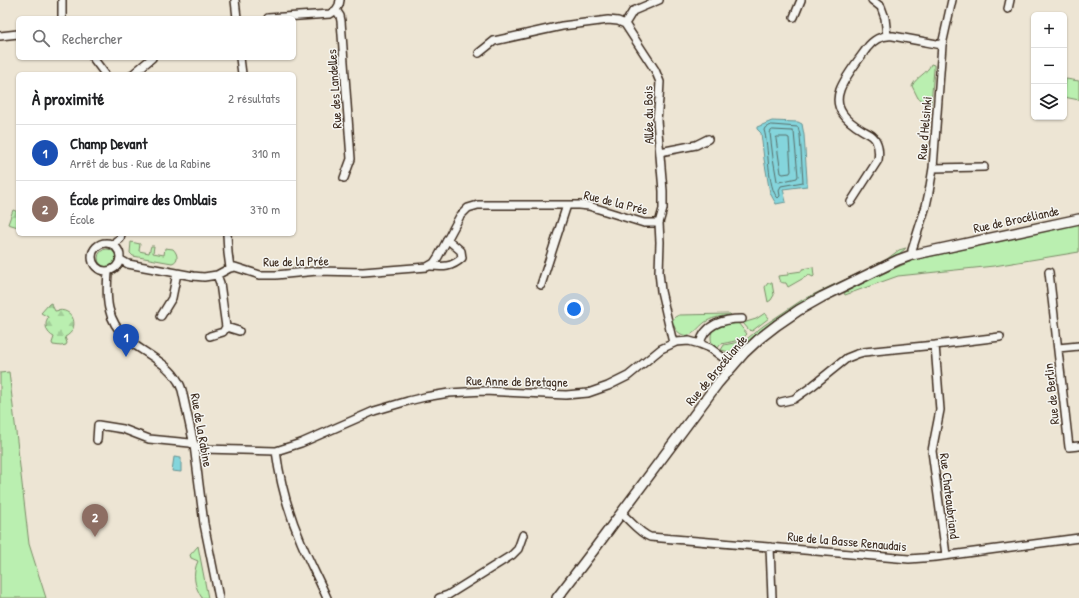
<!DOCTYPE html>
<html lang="fr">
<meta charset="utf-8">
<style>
:root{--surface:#fff;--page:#f2f2f2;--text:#202124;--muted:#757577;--line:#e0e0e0;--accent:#1f6fb2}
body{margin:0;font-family:"Patrick Hand",sans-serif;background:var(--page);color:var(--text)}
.controls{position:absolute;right:12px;top:12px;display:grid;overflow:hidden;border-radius:6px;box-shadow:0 1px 3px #0004}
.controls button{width:36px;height:36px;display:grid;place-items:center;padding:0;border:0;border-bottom:1px solid var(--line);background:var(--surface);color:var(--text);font:20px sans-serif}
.you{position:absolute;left:574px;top:309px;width:14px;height:14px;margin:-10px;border:3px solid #fff;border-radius:50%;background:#1a73e8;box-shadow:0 0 0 6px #1a73e833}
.badge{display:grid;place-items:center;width:26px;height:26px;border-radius:50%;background:var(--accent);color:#fff;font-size:13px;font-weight:700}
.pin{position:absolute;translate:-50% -33px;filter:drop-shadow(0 1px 2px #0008)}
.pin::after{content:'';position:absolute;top:21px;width:14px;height:12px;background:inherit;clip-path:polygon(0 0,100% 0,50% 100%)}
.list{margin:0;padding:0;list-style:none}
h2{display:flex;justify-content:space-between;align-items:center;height:52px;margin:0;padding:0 16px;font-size:17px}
h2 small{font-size:13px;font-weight:400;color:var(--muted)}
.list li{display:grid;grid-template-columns:26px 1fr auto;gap:12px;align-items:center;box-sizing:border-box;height:56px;padding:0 16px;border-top:1px solid var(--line)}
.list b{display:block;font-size:15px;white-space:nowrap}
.list p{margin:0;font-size:13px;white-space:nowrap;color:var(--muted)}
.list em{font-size:13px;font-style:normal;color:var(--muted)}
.icon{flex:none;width:22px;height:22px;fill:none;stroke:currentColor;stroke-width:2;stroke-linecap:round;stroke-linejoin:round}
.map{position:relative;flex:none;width:1079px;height:598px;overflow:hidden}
.search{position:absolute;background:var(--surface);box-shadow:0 1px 3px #0004;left:16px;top:16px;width:280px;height:44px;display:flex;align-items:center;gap:10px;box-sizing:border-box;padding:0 14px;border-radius:6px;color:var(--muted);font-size:15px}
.panel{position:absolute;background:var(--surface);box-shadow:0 1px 3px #0004;left:16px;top:72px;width:280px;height:164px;border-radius:6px}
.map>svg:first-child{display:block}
.green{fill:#baefb0;stroke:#7a8c67}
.forest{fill:url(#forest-firs);stroke:#7a8c67}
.water{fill:#84d5dc;stroke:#679190}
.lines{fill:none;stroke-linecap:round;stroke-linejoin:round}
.shore{stroke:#586e6a;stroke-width:1}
.minor-casing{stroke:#3b2a1e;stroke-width:10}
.tertiary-casing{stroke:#3b2a1e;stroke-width:12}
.minor{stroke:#f6f6f2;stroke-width:7}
.tertiary{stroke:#f6f6f2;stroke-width:9}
.labels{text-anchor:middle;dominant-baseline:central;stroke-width:3;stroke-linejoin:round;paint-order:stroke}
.street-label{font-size:13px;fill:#3b2a1e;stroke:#f6f6f2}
</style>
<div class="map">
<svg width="1079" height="598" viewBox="0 0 1079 598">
<defs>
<pattern id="forest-firs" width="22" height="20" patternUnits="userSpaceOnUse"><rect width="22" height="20" fill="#baefb0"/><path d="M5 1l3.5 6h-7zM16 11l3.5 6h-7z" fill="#a1cd97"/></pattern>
</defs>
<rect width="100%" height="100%" fill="#ede5d4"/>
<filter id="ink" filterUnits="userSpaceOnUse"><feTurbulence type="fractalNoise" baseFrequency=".025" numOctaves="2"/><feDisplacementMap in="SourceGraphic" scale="8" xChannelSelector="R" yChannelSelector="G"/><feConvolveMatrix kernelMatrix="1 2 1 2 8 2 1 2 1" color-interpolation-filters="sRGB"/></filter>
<g filter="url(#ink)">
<path class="green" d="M931,64L934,65V69L931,104H930L918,98L912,86C917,76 927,74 931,64Z
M1066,79L1079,81V100L1064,97Z
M1079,224V252L994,266L898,276L845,295L844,293L877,276L914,260Z
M131,242L140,244L139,251L149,253L151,246H154L153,253L164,255L165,248L173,249C178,254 179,261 172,263L133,256L130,253Z
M906,248L898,255L890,260L823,292L798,305L779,317L764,328L737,352H729L721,350L724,345L744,341L763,326L802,300L829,287L864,271L887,259L899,250Z
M98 258a9 9 0 1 1 18 0a9 9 0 1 1-18 0Z
M813,267L814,276L813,277L809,275L788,287L786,283C781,283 779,282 778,276L788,275V273L802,271V269Z
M768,283H772L774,295L771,300L768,302L765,287Z
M765,313L769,318L752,331L749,330L743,323L756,319Z
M730,314L731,315C723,316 714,317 707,321C698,326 692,340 681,334C676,331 674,327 672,321L675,317L679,315Z
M738,323L747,334C742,341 729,342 721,344L717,349C713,346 711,343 711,337C711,324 728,325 738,323Z
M9,372L29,544L46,598H0V373Z
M198,546L208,598H202C194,586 192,574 198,561L191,558L190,555Z"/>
<path class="forest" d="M13,210L18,212V227L8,224Z
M51,303L55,311C74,306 81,329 65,337L67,343L66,345L61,346L53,345L52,343L54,337C46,333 44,325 48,317L41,313L49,304Z"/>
<path class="water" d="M772,121L798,122L802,124L804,135L807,179V186L783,189L786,202L776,204L770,193L764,159L761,133L757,129V127Z
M174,457L181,458V472L172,471Z"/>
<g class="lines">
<path class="shore" d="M772,125L798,127L800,135L803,182L781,186L779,190L780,196L778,198C767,189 769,145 764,130L765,128Z
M773,130L792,131L794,132L798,176L797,178L779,182L777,181L773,158L770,133L771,131Z
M777,137H787L789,138L791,171L790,173L783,174L781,173L776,139Z"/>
<g class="minor-casing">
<path id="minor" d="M62,0V18
M235,0L237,18
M340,0L339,5L336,10L340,16L341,21L351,159L344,178
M872,0L881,7L885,18L887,36
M1008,9L1010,0
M794,17L801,0
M268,18L330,14L336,10
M625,24L633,11L659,0
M0,36L18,34
M479,53L494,41L562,26L608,20L618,21L625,24L655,70L660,82L659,99L657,120L663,191V209L659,223L660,242L659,272L661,291L673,343
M93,58L105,74
M240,58L242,74
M133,74L152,58
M660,152L696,145L708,139
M933,168L984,167
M851,202L878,160C879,154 879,147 876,141C874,135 867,133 862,130C847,121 833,109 840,90C844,78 859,59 867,48C874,39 882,35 893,36L942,45
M227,234L228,253L230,268
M92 257a14 14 0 1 1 28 0a14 14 0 1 1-28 0Z
M115,246L116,241L120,239L121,234
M912,255V250L926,206L929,192L933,168L942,45L952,0
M121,260L128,264L193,276L204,277L217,275L230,268L235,267L260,275H276L317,271L363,272L427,267L434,263L438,257L460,216L468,208L478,205H579L589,206L644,223H659
M430,266C443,267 451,268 462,258L461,251L447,239
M108,272C106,298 106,320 127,339C136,347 148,353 157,360C169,368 178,377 182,390L194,445L204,524L219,598
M1049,272L1069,447L1079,446
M217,275L220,283L226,327
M541,285L567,205
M161,316L172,298L177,273
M210,336L223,332L226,327L239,331
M700,344C704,324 724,319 742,319
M935,345L940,410L932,451L946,555
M1058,348L1079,346
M781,402L794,399L811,387L847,358L857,354L864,352L935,345L1000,337
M97,440L98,425L123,429L149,439L190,443L203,449L276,451L301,443L374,411L408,401L425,397L449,393L484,391L566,395L588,393L608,386L628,376L661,349L676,342L689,341L700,344L710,348L733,365
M276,451C280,482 289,514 301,542C309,561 319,580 327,598
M621,513C631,521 638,532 650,537L909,559L936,557L1079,538
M770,547L772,598
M439,598L448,595L512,555L518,549L523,535"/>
</g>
<g class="tertiary-casing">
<path id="tertiary" d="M557,598L596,547L718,383L744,353L759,339L777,325L799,310L822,297L898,260L912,255L1079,219"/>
</g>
<use href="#minor" class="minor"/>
<use href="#tertiary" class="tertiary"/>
</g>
</g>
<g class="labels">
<g class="street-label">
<text transform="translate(334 89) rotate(-94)">Rue des Landelles</text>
<text transform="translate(648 115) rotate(-91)">Allée du Bois</text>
<text transform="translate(924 128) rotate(-85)">Rue d'Helsinki</text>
<text transform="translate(616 202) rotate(14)">Rue de la Prée</text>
<text transform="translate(1016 219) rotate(-12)">Rue de Brocéliande</text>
<text transform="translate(296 261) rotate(-1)">Rue de la Prée</text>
<text transform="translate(716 370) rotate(-50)">Rue de Brocéliande</text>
<text transform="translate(517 381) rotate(1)">Rue Anne de Bretagne</text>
<text transform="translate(1051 394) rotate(-96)">Rue de Berlin</text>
<text transform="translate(202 430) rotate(80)">Rue de la Rabine</text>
<text transform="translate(950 496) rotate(83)">Rue Chateaubriand</text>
<text transform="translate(847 541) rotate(5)">Rue de la Basse Renaudais</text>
</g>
</g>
</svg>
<div class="controls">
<button>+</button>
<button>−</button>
<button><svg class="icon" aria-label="layers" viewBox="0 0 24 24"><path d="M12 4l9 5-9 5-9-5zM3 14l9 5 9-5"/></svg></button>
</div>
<div class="you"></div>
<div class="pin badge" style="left:126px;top:357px;background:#1a4fb4">1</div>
<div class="pin badge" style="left:95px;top:537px;background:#8d6e63">2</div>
<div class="search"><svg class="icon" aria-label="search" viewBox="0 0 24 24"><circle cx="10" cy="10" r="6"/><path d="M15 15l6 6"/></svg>Rechercher</div>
<section class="panel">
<h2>À proximité<small>2 résultats</small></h2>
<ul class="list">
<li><span class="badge" style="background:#1a4fb4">1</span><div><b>Champ Devant</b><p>Arrêt de bus · Rue de la Rabine</p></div><em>310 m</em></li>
<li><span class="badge" style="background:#8d6e63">2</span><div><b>École primaire des Omblais</b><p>École</p></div><em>370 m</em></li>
</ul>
</section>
</div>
